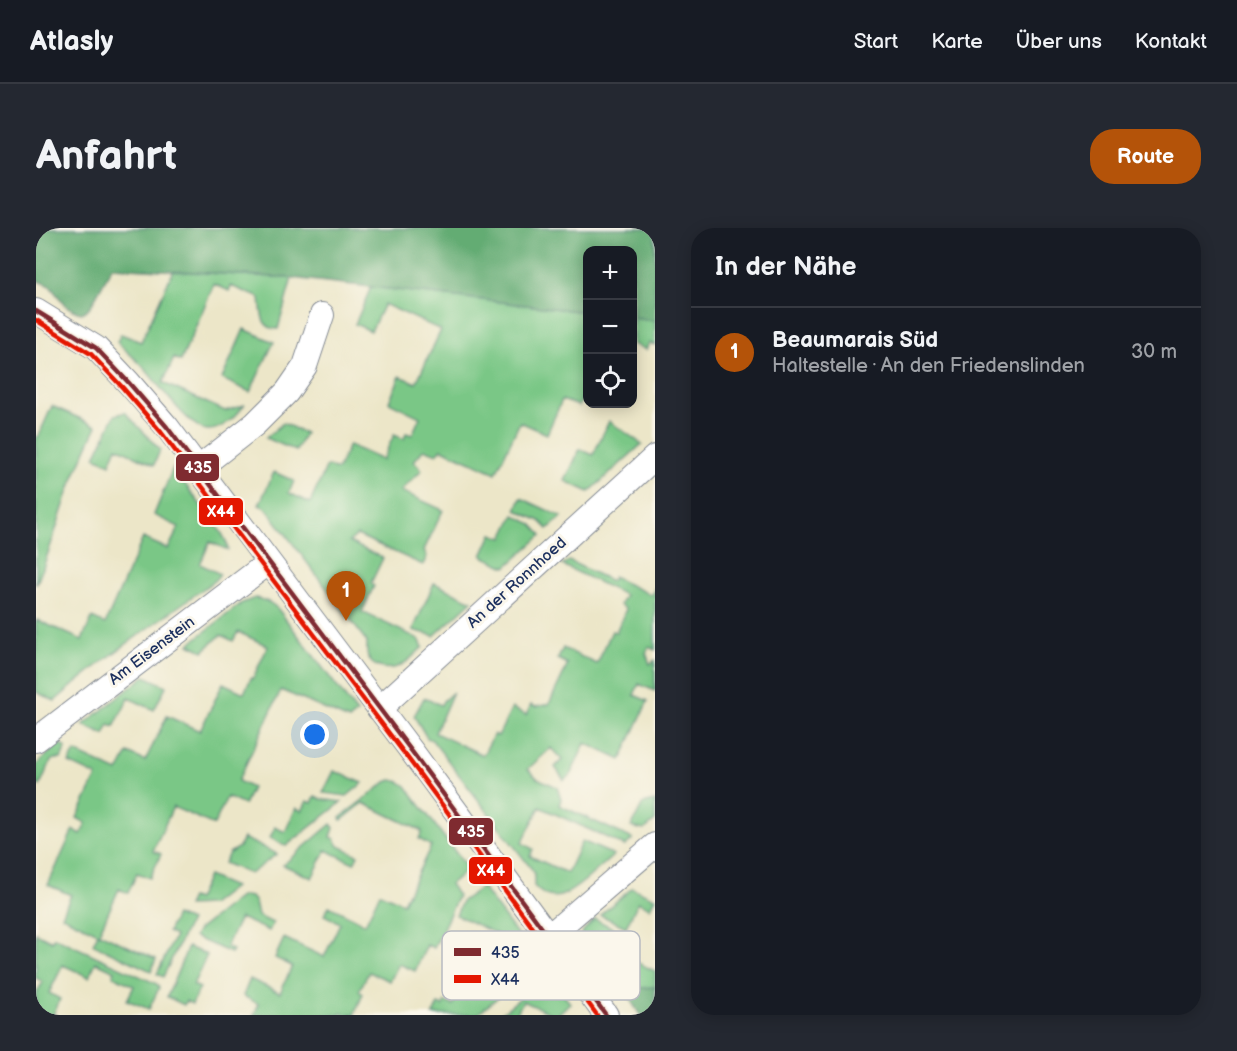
<!DOCTYPE html>
<html lang="de">
<meta charset="utf-8">
<style>
:root{--surface:#171b24;--page:#242831;--text:#f1f3f6;--muted:#9ea1a6;--line:#363941;--accent:#b45309}
body{margin:0;font-family:"Balsamiq Sans",sans-serif;background:var(--page);color:var(--text)}
.controls{position:absolute;right:18px;top:18px;display:grid;overflow:hidden;border-radius:12px;box-shadow:0 3px 15px #0003}
.controls button{width:54px;height:54px;display:grid;place-items:center;padding:0;border:0;border-bottom:2px solid var(--line);background:var(--surface);color:var(--text);font:30px sans-serif}
.you{position:absolute;left:279px;top:507px;width:21px;height:21px;margin:-15px;border:4px solid #fff;border-radius:50%;background:#1a73e8;box-shadow:0 0 0 9px #1a73e833}
.badge{display:grid;place-items:center;width:39px;height:39px;border-radius:50%;background:var(--accent);color:#fff;font-size:20px;font-weight:700}
.pin{position:absolute;translate:-50% -50px;filter:drop-shadow(0 2px 3px #0008)}
.pin::after{content:'';position:absolute;top:32px;width:21px;height:18px;background:inherit;clip-path:polygon(0 0,100% 0,50% 100%)}
.list{margin:0;padding:0;list-style:none}
h2{display:flex;justify-content:space-between;align-items:center;height:78px;margin:0;padding:0 24px;font-size:26px}
h2 small{font-size:20px;font-weight:400;color:var(--muted)}
.list li{display:grid;grid-template-columns:39px 1fr auto;gap:18px;align-items:center;box-sizing:border-box;height:90px;padding:0 24px;border-top:2px solid var(--line)}
.list b{display:block;font-size:22px;white-space:nowrap}
.list p{margin:0;font-size:20px;white-space:nowrap;color:var(--muted)}
.list em{font-size:20px;font-style:normal;color:var(--muted)}
.icon{flex:none;width:33px;height:33px;fill:none;stroke:currentColor;stroke-width:2;stroke-linecap:round;stroke-linejoin:round}
.map{position:relative;flex:none;width:619px;height:787px;overflow:hidden;border-radius:24px}
header{display:flex;align-items:center;gap:36px;box-sizing:border-box;height:84px;padding:0 30px;background:var(--surface);border-bottom:2px solid var(--line)}
header strong{font-size:28px}
nav{display:flex;gap:33px;margin-inline-start:auto;font-size:21px}
.intro{display:flex;align-items:center;justify-content:space-between;box-sizing:border-box;height:144px;padding:0 36px}
h1{margin:0;font-size:42px}
.button{padding:15px 27px;border-radius:24px;background:var(--accent);color:#fff;font-size:21px;font-weight:700}
main{display:flex;gap:36px;padding:0 36px}
aside{flex:1;background:var(--surface);border-radius:24px;box-shadow:0 3px 15px #0003}
.map>svg:first-child{display:block}
.green{fill:#7ac786;stroke:#4a7b72;stroke-width:1.5}
.forest{fill:#63ac73;stroke:#3f6e68;stroke-width:1.5}
.lines{fill:none;stroke-linecap:round;stroke-linejoin:round}
.minor-casing{stroke:#848a93;stroke-width:26}
.minor{stroke:#fff;stroke-width:24}
.bus-1-casing{stroke:#fbf7ec;stroke-width:9}
.bus-2-casing{stroke:#fbf7ec;stroke-width:9}
.bus-1{stroke:#7f2b30;stroke-width:4.5}
.bus-2{stroke:#e41700;stroke-width:4.5}
.labels{text-anchor:middle;dominant-baseline:central;stroke-width:6;stroke-linejoin:round;paint-order:stroke}
.street-label{font-size:16px;fill:#1b2f5e;stroke:#fbf7ec}
.key{fill:#fbf7ec;stroke:#b8bbc1;stroke-width:1.5}
.key-label{font-size:16px;fill:#1b2f5e}
.line-badge{stroke:#fbf7ec;stroke-width:2}
.badge-label{font-size:16px;text-anchor:middle;font-weight:bold;fill:#fff}
</style>
<header>
<strong>Atlasly</strong>
<nav><a>Start</a><a>Karte</a><a>Über uns</a><a>Kontakt</a></nav>
</header>
<div class="intro"><h1>Anfahrt</h1><a class="button">Route</a></div>
<main>
<div class="map">
<svg width="619" height="787" viewBox="0 0 619 787">
<rect width="100%" height="100%" fill="#fbf7ec"/>
<filter id="ink" filterUnits="userSpaceOnUse"><feTurbulence type="fractalNoise" baseFrequency=".0167" numOctaves="2"/><feDisplacementMap in="SourceGraphic" scale="12" xChannelSelector="R" yChannelSelector="G"/><feConvolveMatrix kernelMatrix="1 2 1 2 8 2 1 2 1" color-interpolation-filters="sRGB"/></filter>
<filter id="wash" filterUnits="userSpaceOnUse"><feTurbulence type="fractalNoise" baseFrequency=".008" numOctaves="4" result="noise"/><feDisplacementMap in="SourceGraphic" scale="24" xChannelSelector="R" yChannelSelector="G"/><feGaussianBlur stdDeviation="1.35" result="paint"/><feColorMatrix in="noise" values="0 0 0 0 0 0 0 0 0 0 0 0 0 0 0 0 0 1.4 0 .05"/><feComposite in="paint" operator="in"/></filter>
<g filter="url(#wash)">
<rect width="100%" height="100%" fill="#ece6c8"/>
<path class="green" d="M137,43L256,50L242,101C224,101 226,84 224,70L195,58L193,63L178,56L145,133L138,130L127,155L189,183L208,177C201,188 185,203 171,202C153,200 121,154 108,140C100,131 90,123 81,114L85,106L105,114Z
M335,59L551,84V159L543,178L526,172L511,206L484,194L460,245L406,221L401,226L388,221L378,233L386,242L365,263L407,282L388,322L391,328L387,337L321,307L313,314L347,330L335,355L338,358L326,384L383,411L387,419C379,426 371,436 361,439C350,443 336,439 332,429C330,424 331,419 331,414L230,280L223,277L238,244L258,253L253,265L274,275L291,238L301,242L313,217L346,232L358,207L368,211L370,205L376,207L384,189L353,174L364,148L380,155L405,102L348,76L335,103L319,96Z
M597,90L619,93V117L613,115L610,122L597,116Z
M208,101L238,114L214,164L186,151Z
M16,178L61,198C49,224 36,250 28,277C19,304 11,331 0,357V209H2Z
M89,184L124,222L118,237L81,219L74,236L59,229L79,187Z
M573,193L606,216L553,264L529,253L544,221L557,227Z
M247,195L269,205L260,223L230,210Z
M137,240L185,304L190,313L192,322L174,314L164,336L184,346L178,353C125,392 68,429 19,473L0,464V395L1,392L46,412L56,390L69,396L107,310L132,321L143,299L118,287Z
M485,270L526,289L512,301L504,293L480,282Z
M478,287L496,296L506,307L470,339L446,328L456,306L467,310Z
M533,333L575,353L577,349L615,367L619,360V422L613,419L610,425L614,436L619,432V463L603,456L598,467L612,473L585,532L549,515L535,546L528,552L519,539L526,532L515,520L492,541L501,550L521,559L525,571L523,577L597,611L589,618L504,579L486,615L497,621L494,628L531,645L546,613L578,627C569,635 561,642 552,650C535,664 517,680 498,658V644L396,512L391,510L378,488L388,470L405,477L407,473L417,464L399,505L447,527L458,506L462,508L476,480L490,487L495,477L500,479L513,476L532,436L522,431L527,420L561,436L576,403L580,404L590,381L584,377L589,367L526,337Z
M398,355L436,373L398,408L377,402Z
M219,370C229,372 235,374 242,381L321,485L313,492L245,462L202,553L216,560L208,577L191,569L178,597L137,579L117,623L125,626L114,650L101,645L92,665L83,661L63,705L120,731L115,743L57,716L62,705L26,688L35,667L12,657L37,602L45,606L50,595L41,590L61,548L33,535L39,524L82,544L92,525L109,533L131,488L164,503L187,455L208,465L215,450H217L232,418L202,404L197,413L185,407L167,423L153,416L206,375Z
M109,448L130,458L118,482L93,470L78,499L73,497L68,507L47,497Z
M23,516L30,520L25,531H18L15,533L4,558L0,556V537Z
M298,543L327,555L311,568L287,565Z
M355,552C361,552 365,554 370,558L432,641L414,656L422,668L398,720L391,717L379,743L363,736L354,753L333,744L323,763L327,766L318,787H310L305,785L304,787H218L223,776L207,768L214,751L244,765L256,738L239,730L248,710L288,729L304,695L288,687L293,678L329,696L344,665L367,675L395,618L383,611L386,603L327,575L307,591L305,592L304,590L350,554Z
M279,568L285,571L306,574L250,618L234,610L239,599L249,604L260,580L266,583L271,573L276,575Z
M619,573V593L608,602L595,599L607,576Z
M295,596L298,600L295,609L299,611L303,618L322,627L318,635L290,622L276,650L247,637Z
M207,610L241,626L214,646L188,635L193,625L203,619Z
M172,648L198,659L175,677L151,678L155,670L161,672Z
M446,659L496,726C497,729 498,732 497,736C495,747 478,756 470,763L422,748L429,735L448,743L465,708L420,687L426,673Z
M596,660L619,670L614,680L602,674L590,699L564,687Z
M208,668L215,669L219,674L222,688L237,695L233,703L204,690L190,719L197,722L195,725L158,709L162,702L204,669Z
M140,687L154,693L127,749L121,746L139,708L132,704Z
M559,691L587,705L579,724L619,743V759L605,760L593,770L579,752L560,745L546,728L544,715L547,703Z
M0,705L16,713L18,709L121,756L123,760L113,781L91,772L98,758L77,748L79,743L60,734L53,749L27,737L13,765L24,771L17,787H0V766L7,754L0,750Z
M152,719L171,727L157,757L164,760L156,776L150,773L148,777L131,769Z
M504,754L518,755L534,775L521,787H518L487,773L480,787H463Z
M426,759L462,769L441,787H397L402,776L407,778L409,774L417,777Z"/>
<path class="forest" d="M0,0H619V93L597,90L596,22H552L551,84L256,50L76,39L56,76L51,82L46,85L41,84L29,77L14,58L0,52Z
M619,759V787H604L593,770L605,760Z"/>
</g>
<g filter="url(#ink)">
<g class="lines">
<g class="minor-casing">
<path id="minor" d="M0,83L60,120L93,155L131,199L377,525L570,787
M163,240L219,196L251,164L269,138L286,87
M343,481L619,229
M0,512L232,335
M512,709L619,617"/>
</g>
<use href="#minor" class="minor"/>
<g class="bus-1-casing">
<path id="bus-1" d="M0,83L60,120L93,155L131,199L377,525L570,787"/>
</g>
<g class="bus-2-casing">
<path id="bus-2" d="M0,92L55,126L87,160L125,204L371,529L561,787"/>
</g>
<use href="#bus-1" class="bus-1"/>
<use href="#bus-2" class="bus-2"/>
</g>
</g>
<g class="labels">
<g class="street-label">
<text transform="translate(481 355) rotate(-42)">An der Ronnhoed</text>
<text transform="translate(116 423) rotate(-37)">Am Eisenstein</text>
</g>
</g>
<rect x="406" y="703" width="198" height="69" rx="9" class="key"/>
<rect x="418" y="720" width="27" height="8" fill="#7f2b30"/>
<rect x="418" y="747" width="27" height="8" fill="#e41700"/>
<g class="key-label">
<text x="455" y="730">435</text>
<text x="455" y="757">X44</text>
</g>
<g class="line-badge">
<rect x="139" y="225" width="45" height="29" rx="6" fill="#7f2b30"/>
<rect x="162" y="269" width="46" height="29" rx="6" fill="#e41700"/>
<rect x="412" y="589" width="46" height="29" rx="6" fill="#7f2b30"/>
<rect x="432" y="628" width="45" height="29" rx="6" fill="#e41700"/>
</g>
<g class="badge-label">
<text x="162" y="245">435</text>
<text x="185" y="289">X44</text>
<text x="435" y="609">435</text>
<text x="455" y="648">X44</text>
</g>
</svg>
<div class="controls">
<button>+</button>
<button>−</button>
<button><svg class="icon" aria-label="locate" viewBox="0 0 24 24"><circle cx="12" cy="12" r="6"/><path d="M12 2v4M12 18v4M2 12h4M18 12h4"/></svg></button>
</div>
<div class="you"></div>
<div class="pin badge" style="left:310px;top:393px">1</div>
</div>
<aside>
<h2>In der Nähe<small></small></h2>
<ul class="list">
<li><span class="badge">1</span><div><b>Beaumarais Süd</b><p>Haltestelle · An den Friedenslinden</p></div><em>30 m</em></li>
</ul>
</aside>
</main>
